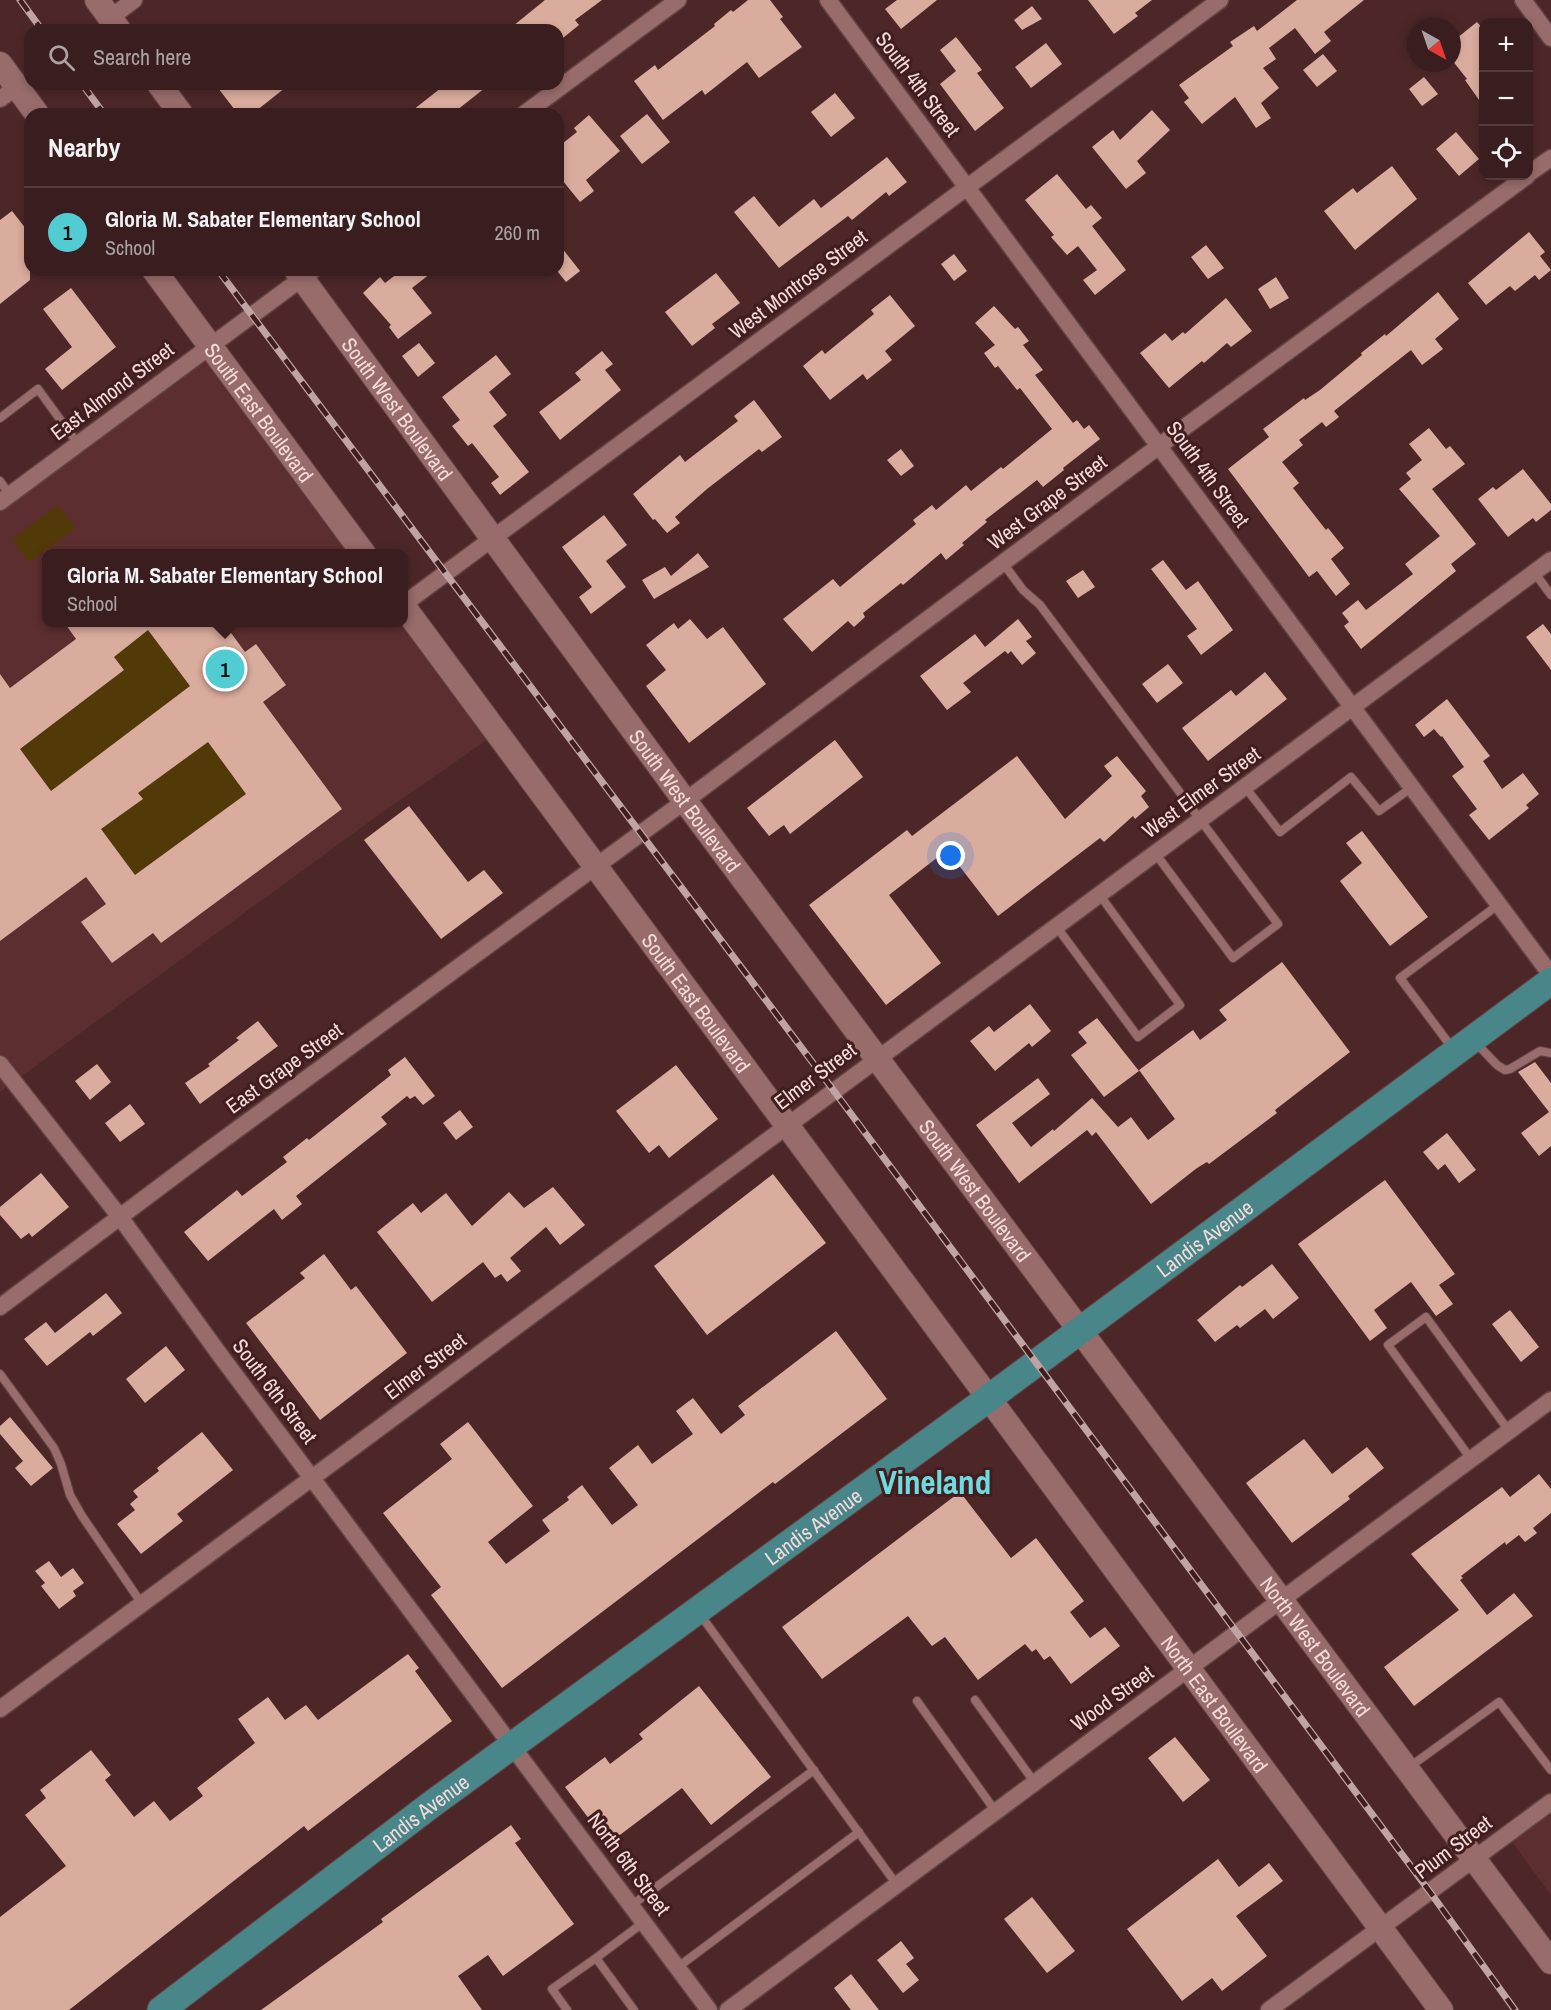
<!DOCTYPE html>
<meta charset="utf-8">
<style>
:root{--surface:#3a1d1e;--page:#452a2b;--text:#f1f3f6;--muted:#aba2a4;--line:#543b3c;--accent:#51ccd3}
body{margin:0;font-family:"Archivo Narrow",sans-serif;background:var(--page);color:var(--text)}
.controls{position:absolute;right:18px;top:18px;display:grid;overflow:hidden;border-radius:12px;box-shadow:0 3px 9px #0003}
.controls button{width:54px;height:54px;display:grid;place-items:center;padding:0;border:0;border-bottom:2px solid var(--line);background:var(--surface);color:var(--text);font:30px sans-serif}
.compass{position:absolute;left:1407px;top:18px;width:54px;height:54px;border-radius:50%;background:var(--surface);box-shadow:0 3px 9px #0003;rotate:140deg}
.you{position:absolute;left:951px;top:856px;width:21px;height:21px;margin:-15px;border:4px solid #fff;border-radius:50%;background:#1a73e8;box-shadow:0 0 0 9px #1a73e833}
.badge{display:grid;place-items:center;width:39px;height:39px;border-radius:50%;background:var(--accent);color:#111;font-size:20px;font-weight:700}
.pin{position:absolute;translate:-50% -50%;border:3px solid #fff;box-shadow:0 2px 6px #0006}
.popup{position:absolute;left:42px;top:549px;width:366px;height:78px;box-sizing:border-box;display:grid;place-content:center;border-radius:12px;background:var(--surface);filter:drop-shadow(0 2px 4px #0005);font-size:20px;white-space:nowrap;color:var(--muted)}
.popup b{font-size:22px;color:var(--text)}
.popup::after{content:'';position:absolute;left:50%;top:100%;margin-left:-12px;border:12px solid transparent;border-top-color:var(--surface)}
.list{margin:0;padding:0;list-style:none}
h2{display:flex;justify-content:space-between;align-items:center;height:78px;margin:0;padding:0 24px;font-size:26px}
h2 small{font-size:20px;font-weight:400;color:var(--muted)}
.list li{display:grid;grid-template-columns:39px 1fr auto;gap:18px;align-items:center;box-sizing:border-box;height:90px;padding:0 24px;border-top:2px solid var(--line)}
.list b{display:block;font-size:22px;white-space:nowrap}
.list p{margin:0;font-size:20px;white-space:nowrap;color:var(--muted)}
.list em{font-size:20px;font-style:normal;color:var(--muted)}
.icon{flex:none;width:33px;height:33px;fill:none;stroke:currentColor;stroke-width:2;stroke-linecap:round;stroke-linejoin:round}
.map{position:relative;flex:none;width:1551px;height:2010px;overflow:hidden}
.search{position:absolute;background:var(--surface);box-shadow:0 3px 9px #0003;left:24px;top:24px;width:540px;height:66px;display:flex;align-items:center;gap:15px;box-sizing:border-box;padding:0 21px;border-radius:18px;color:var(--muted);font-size:22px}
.panel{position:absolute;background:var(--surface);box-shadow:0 3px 9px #0003;left:24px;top:108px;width:540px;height:168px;border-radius:18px}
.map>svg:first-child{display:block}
.built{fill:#5c2e2f}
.green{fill:#513908}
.building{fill:#d9ac9d;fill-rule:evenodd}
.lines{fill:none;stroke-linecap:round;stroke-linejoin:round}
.lane-casing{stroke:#644345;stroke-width:10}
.street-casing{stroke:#644345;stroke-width:19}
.secondary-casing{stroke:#644345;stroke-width:26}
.primary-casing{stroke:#644345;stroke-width:29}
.lane{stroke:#986c6b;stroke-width:8}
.street{stroke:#986c6b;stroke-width:16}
.secondary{stroke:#986c6b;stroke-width:24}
.primary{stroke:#488689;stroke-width:27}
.rail-casing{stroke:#c0a3a3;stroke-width:7}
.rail{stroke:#421d1e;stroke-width:4.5;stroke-dasharray:14;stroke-linecap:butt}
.labels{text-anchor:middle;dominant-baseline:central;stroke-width:6;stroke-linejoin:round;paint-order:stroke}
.street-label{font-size:21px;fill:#f4dbda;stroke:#421d1e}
.town-label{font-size:33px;font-weight:bold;fill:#6fdbe1;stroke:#421d1e}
</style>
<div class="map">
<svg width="1551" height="2010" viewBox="0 0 1551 2010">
<rect width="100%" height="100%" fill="#4d2728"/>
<path class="built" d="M210,346L364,553L46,554V622H404L497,733L377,816L0,1092V502Z
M1551,1802V1895L1507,1835Z"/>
<path class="green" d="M58,505L76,528L29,562L12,539Z
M148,630L190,686L52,791L2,725L15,715L34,739L124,670L107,648Z
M208,742L246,794L135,875L101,829L143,799L138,793Z"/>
<path class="building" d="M545,0H602L575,20L579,25L558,42V30H508Z
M748,0H770L783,17L780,19L802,47L759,78L747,62L705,95L702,90L663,120L634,81L655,65L658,70L715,26L714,24L731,10L733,12Z
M897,0H937L901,29L885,9Z
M1088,0H1152L1135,13L1138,16L1114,34Z
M1297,0H1364L1324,32L1331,41L1315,54L1295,28L1269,48L1276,59L1263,68L1279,88L1261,103L1271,118L1256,128L1235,97L1202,124L1184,102L1189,98L1179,85L1233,46L1230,42L1254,26L1257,31Z
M1032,6L1042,19L1022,30L1014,20Z
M1477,22L1484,30V107L1465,80L1467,79L1452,60V42Z
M956,37L982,70L977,73L1004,108L975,131L940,84L956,71L940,50Z
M1046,43L1062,64L1031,88L1015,67Z
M1323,54L1337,71L1317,87L1303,70Z
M1424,77L1438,94L1422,106L1409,89Z
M215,84H290L252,114H238Z
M446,84H490L452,114H408Z
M835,93L855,118L831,137L811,112Z
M1152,110L1170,130L1137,161L1146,173L1126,189L1092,147L1113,130L1120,140Z
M647,114L670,142L642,164L620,136Z
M589,115L620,151L586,180L594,191L580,202L558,175V147L577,132L574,128Z
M1456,132L1479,159L1459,176L1436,149Z
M887,157L907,182L889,196L886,192L852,220L848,216L779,268L734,212L754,196L779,227L814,199L821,208Z
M1392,166L1417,199L1355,250L1324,211L1353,188L1357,193Z
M1057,174L1086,209L1091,205L1102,218L1092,226L1126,270L1095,295L1083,280L1097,270L1078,246L1067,255L1051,237L1054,235L1025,200Z
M12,211L30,234V280L0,304V220Z
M1529,232L1545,252L1540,256L1551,270L1539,280L1535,275L1515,291L1510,286L1486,305L1468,283Z
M558,243L580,271L566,282L558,272Z
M1206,245L1224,268L1208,279L1191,257Z
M954,254L967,271L954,281L941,264Z
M402,270H435L412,288L432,313L398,339L389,327L391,325L363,293L380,277L385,283Z
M716,273L740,303L712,324L715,328L692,346L665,312Z
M1276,277L1289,298L1270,309L1258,289Z
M71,288L116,347L62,390L45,369L72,347L43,309Z
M1438,292L1459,319L1435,339L1443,349L1422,365L1411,350L1334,411L1339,417L1326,427L1322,422L1299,440L1303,445L1282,462L1299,483L1293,488L1326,530L1328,528L1344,548L1331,559L1350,584L1336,596L1317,571L1309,577L1228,469L1269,437L1263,429L1304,398L1305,400L1320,390L1362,355L1361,353L1385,334L1386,336Z
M890,295L915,326L885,351L892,360L867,380L863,374L830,400L803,366L822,350L825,354L874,314L871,310Z
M1226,298L1252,331L1231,347L1227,343L1204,363L1202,361L1169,388L1140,353L1165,333L1172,341L1183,332L1185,334Z
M994,306L1015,329L1018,327L1029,341L1023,345L1043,370L1035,375L1073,423L1077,420L1084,429L1089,425L1100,439L1063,468L1064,470L1043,487L1037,480L985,520L987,522L962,543L964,545L946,560L941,553L903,585L901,583L863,613L865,617L854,627L848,621L812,652L783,619L833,579L840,587L916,524L913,520L932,505L936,510L966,485L971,491L1001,467L1003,469L1052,429L1020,388L1017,390L998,366L995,368L984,353L995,345L975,323Z
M419,343L435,363L418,377L402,356Z
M602,351L613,364L605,370L621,390L560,440L539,412L581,380L575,373Z
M496,355L511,374L489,392L507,415L493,426L529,472L500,495L491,483L499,477L472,443L468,446L452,426L460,420L442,397Z
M754,400L782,437L762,452L759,449L707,489L675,517L680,523L667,533L655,519L653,520L633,494L680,455L685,462L738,421L734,416Z
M1429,428L1446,449L1450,446L1465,464L1432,489L1476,544L1451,564L1456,571L1361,649L1344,626L1349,622L1342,613L1358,600L1366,610L1413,574L1405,564L1440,536L1399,489L1411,479L1406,473L1422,460L1409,444Z
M901,449L914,466L901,476L887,460Z
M1523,469L1551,504V510L1536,522L1533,518L1508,537L1478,499L1493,487L1496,490Z
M604,515L627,545L606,561L626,587L591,614L579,597L592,587L562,547Z
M698,553L709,567L654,599L642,580L665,567L671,576Z
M1163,560L1186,590L1198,581L1233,630L1201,655L1187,636L1197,629L1151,569Z
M1083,570L1095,587L1078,598L1066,581Z
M690,619L707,639L723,627L766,684L689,743L646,686L666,670L646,645L674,623L678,629Z
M1018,619L1032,637L1026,641L1036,653L1022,665L1011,651L1008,654L1005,651L963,683L971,692L947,710L920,676L975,634L985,647Z
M64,622H223L245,652L256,644L286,685L263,702L342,809L161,943L153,933L112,963L81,922L106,904L86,877L0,941V674L10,688L76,639ZM148,630L190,686L51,791L20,749L124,670L114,657ZM208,742L246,794L135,875L101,829L143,799L138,793Z
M1543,624L1551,634V670L1526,637Z
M1168,664L1183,683L1157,703L1142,684Z
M1265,672L1287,699L1208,761L1182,728L1231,690L1236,696Z
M1447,699L1490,756L1483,761L1502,789L1523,773L1539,794L1526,805L1529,808L1489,840L1469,815L1477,809L1452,776L1464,767L1442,736L1441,737L1434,729L1424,737L1415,725Z
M835,740L863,777L790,834L784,825L769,836L747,808Z
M1017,756L1065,819L1112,776L1104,766L1117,756L1146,791L1141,796L1149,807L1135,819L1133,816L1104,842L1100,838L998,916L947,850L889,895L941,963L886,1005L809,905L907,830L912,836Z
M409,806L468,882L484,870L503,893L441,939L364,840Z
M1362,831L1428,917L1390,946L1340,881L1362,863L1346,843Z
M1282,962L1350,1052L1275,1110L1277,1113L1209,1164L1207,1162L1197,1168L1151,1204L1096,1132L1092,1136L1087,1130L1019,1183L976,1125L1038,1078L1050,1094L1012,1123L1031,1147L1053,1129L1054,1131L1092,1098L1118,1127L1131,1117L1148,1140L1175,1119L1139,1070L1193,1030L1200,1040L1227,1020L1219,1010Z
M1030,1004L1051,1031L1032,1047L1029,1043L995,1071L970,1041L989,1026L994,1032Z
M1097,1018L1139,1071L1104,1097L1071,1055L1087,1043L1078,1032Z
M258,1021L278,1046L200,1104L185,1083L210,1066L208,1064L239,1040L236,1038Z
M405,1057L435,1096L423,1105L415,1096L410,1099L407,1096L381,1117L387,1124L296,1196L302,1204L282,1220L274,1209L208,1261L184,1232L237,1190L242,1196L287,1162L283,1157L307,1138L309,1140L391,1075L388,1070Z
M1535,1062L1551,1083V1146L1539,1156L1521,1133L1549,1112L1518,1072Z
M97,1064L111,1082L90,1100L75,1081Z
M676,1065L718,1119L669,1158L659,1145L649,1153L616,1111Z
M130,1104L145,1124L120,1142L105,1123Z
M460,1110L473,1127L456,1140L443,1123Z
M1447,1133L1476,1170L1459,1183L1445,1164L1438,1170L1423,1152Z
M41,1173L69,1207L32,1237L29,1233L21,1239L0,1215V1207Z
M773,1174L826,1243L707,1335L654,1266Z
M1385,1180L1455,1274L1439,1285L1453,1304L1436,1316L1411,1282L1374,1310L1387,1328L1370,1341L1298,1244Z
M553,1187L585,1225L560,1245L546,1227L510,1258L521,1271L507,1282L501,1274L495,1278L483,1262L432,1302L377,1232L413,1203L421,1213L446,1193L472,1226L509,1192L524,1208Z
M324,1254L351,1290L356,1286L407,1353L320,1420L246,1323L305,1278L300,1273Z
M1272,1264L1299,1298L1273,1319L1265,1309L1240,1328L1237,1325L1215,1342L1197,1320L1240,1285L1242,1287Z
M106,1293L122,1313L93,1336L90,1332L47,1366L24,1339L46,1322L55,1333Z
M1510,1310L1539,1347L1521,1362L1492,1324Z
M836,1331L887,1399L775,1484L773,1482L502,1688L431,1595L441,1587L383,1513L452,1459L440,1444L468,1422L533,1506L488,1542L506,1564L550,1531L542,1520L569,1500L567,1497L582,1485L612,1525L638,1505L609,1468L638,1445L652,1464L693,1434L676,1411L693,1398L721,1434L745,1415L738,1406Z
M166,1346L185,1370L145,1403L126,1379Z
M10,1417L53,1468L31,1486L15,1468L23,1461L0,1434V1426Z
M202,1432L233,1470L177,1514L183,1521L141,1554L117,1524L135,1510L130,1504L138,1497L133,1491L159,1471L157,1468Z
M1304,1439L1332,1474L1367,1447L1384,1468L1348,1496L1350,1499L1292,1543L1246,1483Z
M1539,1474L1551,1489V1513L1533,1528L1537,1533L1525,1542L1519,1535L1506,1545L1505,1542L1461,1576L1463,1578L1460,1580L1487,1615L1514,1593L1533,1616L1414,1706L1384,1667L1459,1610L1411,1554L1502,1487L1510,1497Z
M960,1492L1011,1558L1036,1538L1084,1601L1070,1612L1090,1638L1105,1627L1120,1646L1071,1684L1050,1656L1044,1660L1036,1649L1032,1652L1025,1644L978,1680L945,1637L932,1646L908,1616L822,1679L782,1627Z
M49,1561L61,1577L73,1568L84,1583L73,1591L76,1596L59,1609L41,1586L45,1583L35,1571Z
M408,1654L419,1668L415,1671L452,1721L308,1831L304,1826L69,2010H0V1917L66,1866L25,1815L46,1798L40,1790L91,1750L111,1775L105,1780L134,1817L154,1801L170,1821L203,1796L197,1788L255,1743L238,1719L268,1697L285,1720L306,1705L318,1720Z
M699,1686L771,1777L711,1825L682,1788L608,1844L565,1787L605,1757L610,1764L643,1739L639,1734Z
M1175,1737L1210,1780L1183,1802L1148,1758Z
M511,1825L521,1839L515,1843L574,1924L503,1976L488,1955L458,1976L482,2010H261L383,1922L381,1919Z
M1218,1859L1239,1887L1269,1863L1283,1881L1236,1916L1267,1956L1222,1991L1212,1978L1182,2001L1127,1929Z
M1032,1897L1075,1951L1047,1973L1004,1919Z
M901,1941L914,1958L906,1964L919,1980L903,1993L877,1960Z
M851,1974L879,2010H851L834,1988Z"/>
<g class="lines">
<g class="lane-casing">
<path id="lane" d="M0,418L38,389L78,444
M0,481L10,495
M1003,563L1023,590L1040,605L1278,924L1233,958L1155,853
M1534,572L1551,595
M1245,787L1280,832L1351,777L1379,811L1411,788
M1056,926L1138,1037L1180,1005L1099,894
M1476,1043L1497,1065L1505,1070L1510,1069L1540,1051L1551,1053
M1453,1049L1400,978L1498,905
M0,1374L54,1448L61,1464L70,1495L82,1516L142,1604
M1471,1459L1388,1345L1426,1317L1509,1431
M699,1613L897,1885
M975,1700L1035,1783
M917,1701L996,1812
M1408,1768L1499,1702L1551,1770
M632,1905L814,1770
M678,1967L859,1832
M567,2010L552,1989L596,1958
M634,2010L596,1958L644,1922"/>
</g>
<g class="street-casing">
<path id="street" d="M828,0L1551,975
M1523,0L1551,38
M110,18L134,0
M0,99L17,87
M524,114L678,0
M1528,174L1551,158
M0,502L313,270
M404,604L1220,0
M0,1064L120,1217L220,1355L709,2010
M0,1307L205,1153L685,801L1159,446L1527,176
M0,1709L1551,560
M728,2010L1551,1400
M1269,2010L1551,1802"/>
</g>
<g class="secondary-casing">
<g id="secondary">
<path d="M97,0L119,30"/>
<path d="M0,64L37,114"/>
<path d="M159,84L181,114"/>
<path id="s1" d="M154,270L364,554"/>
<path id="s2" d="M296,270L685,801L1551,1962"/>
<path id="s3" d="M404,607L1441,2010"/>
</g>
</g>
<g class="primary-casing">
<g id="primary">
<path id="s4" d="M161,2010L432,1804L989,1398L1551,981"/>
</g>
</g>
<use href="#lane" class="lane"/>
<use href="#street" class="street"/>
<use href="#secondary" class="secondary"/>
<use href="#primary" class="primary"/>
<g class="rail-casing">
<path id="rail" d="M20,0L42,30
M82,84L104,114
M218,270L834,1091L1430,1892L1515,2010"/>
</g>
<use href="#rail" class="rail"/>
</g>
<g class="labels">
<g class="street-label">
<text transform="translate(918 84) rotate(53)">South 4th Street</text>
<text transform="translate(798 284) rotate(-37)">West Montrose Street</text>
<text transform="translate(112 391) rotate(-37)">East Almond Street</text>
<text stroke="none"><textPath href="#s2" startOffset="172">South West Boulevard</textPath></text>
<text stroke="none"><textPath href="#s1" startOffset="177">South East Boulevard</textPath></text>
<text transform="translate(1208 474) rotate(54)">South 4th Street</text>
<text transform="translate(1047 502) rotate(-37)">West Grape Street</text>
<text transform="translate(1201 792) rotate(-36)">West Elmer Street</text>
<text stroke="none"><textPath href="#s2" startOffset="658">South West Boulevard</textPath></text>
<text stroke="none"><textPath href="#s3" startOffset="492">South East Boulevard</textPath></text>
<text transform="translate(284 1068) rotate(-36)">East Grape Street</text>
<text transform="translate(815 1076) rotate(-37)">Elmer Street</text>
<text stroke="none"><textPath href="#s2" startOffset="1144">South West Boulevard</textPath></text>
<text stroke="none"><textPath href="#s4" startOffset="1298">Landis Avenue</textPath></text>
<text transform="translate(425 1366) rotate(-37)">Elmer Street</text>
<text transform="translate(275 1391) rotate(53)">South 6th Street</text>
<text stroke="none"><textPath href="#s4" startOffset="812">Landis Avenue</textPath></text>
<text stroke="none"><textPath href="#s2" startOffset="1713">North West Boulevard</textPath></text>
<text transform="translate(1112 1698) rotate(-36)">Wood Street</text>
<text stroke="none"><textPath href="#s3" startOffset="1364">North East Boulevard</textPath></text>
<text stroke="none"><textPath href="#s4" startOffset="326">Landis Avenue</textPath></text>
<text transform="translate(1453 1847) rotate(-37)">Plum Street</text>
<text transform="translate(629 1864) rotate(53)">North 6th Street</text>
</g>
<g class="town-label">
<text x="935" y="1482">Vineland</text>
</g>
</g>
</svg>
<div class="controls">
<button>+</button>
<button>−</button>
<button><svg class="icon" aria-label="locate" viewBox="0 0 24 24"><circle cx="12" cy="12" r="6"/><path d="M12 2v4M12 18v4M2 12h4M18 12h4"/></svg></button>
</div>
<svg class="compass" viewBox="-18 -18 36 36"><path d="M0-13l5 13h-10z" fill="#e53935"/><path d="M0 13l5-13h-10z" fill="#aba2a4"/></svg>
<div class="you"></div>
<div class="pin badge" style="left:225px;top:669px">1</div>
<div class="popup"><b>Gloria M. Sabater Elementary School</b>School</div>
<div class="search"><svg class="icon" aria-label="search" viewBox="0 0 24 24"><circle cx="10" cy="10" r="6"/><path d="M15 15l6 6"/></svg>Search here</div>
<section class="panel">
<h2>Nearby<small></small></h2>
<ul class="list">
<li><span class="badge">1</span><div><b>Gloria M. Sabater Elementary School</b><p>School</p></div><em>260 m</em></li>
</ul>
</section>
</div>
